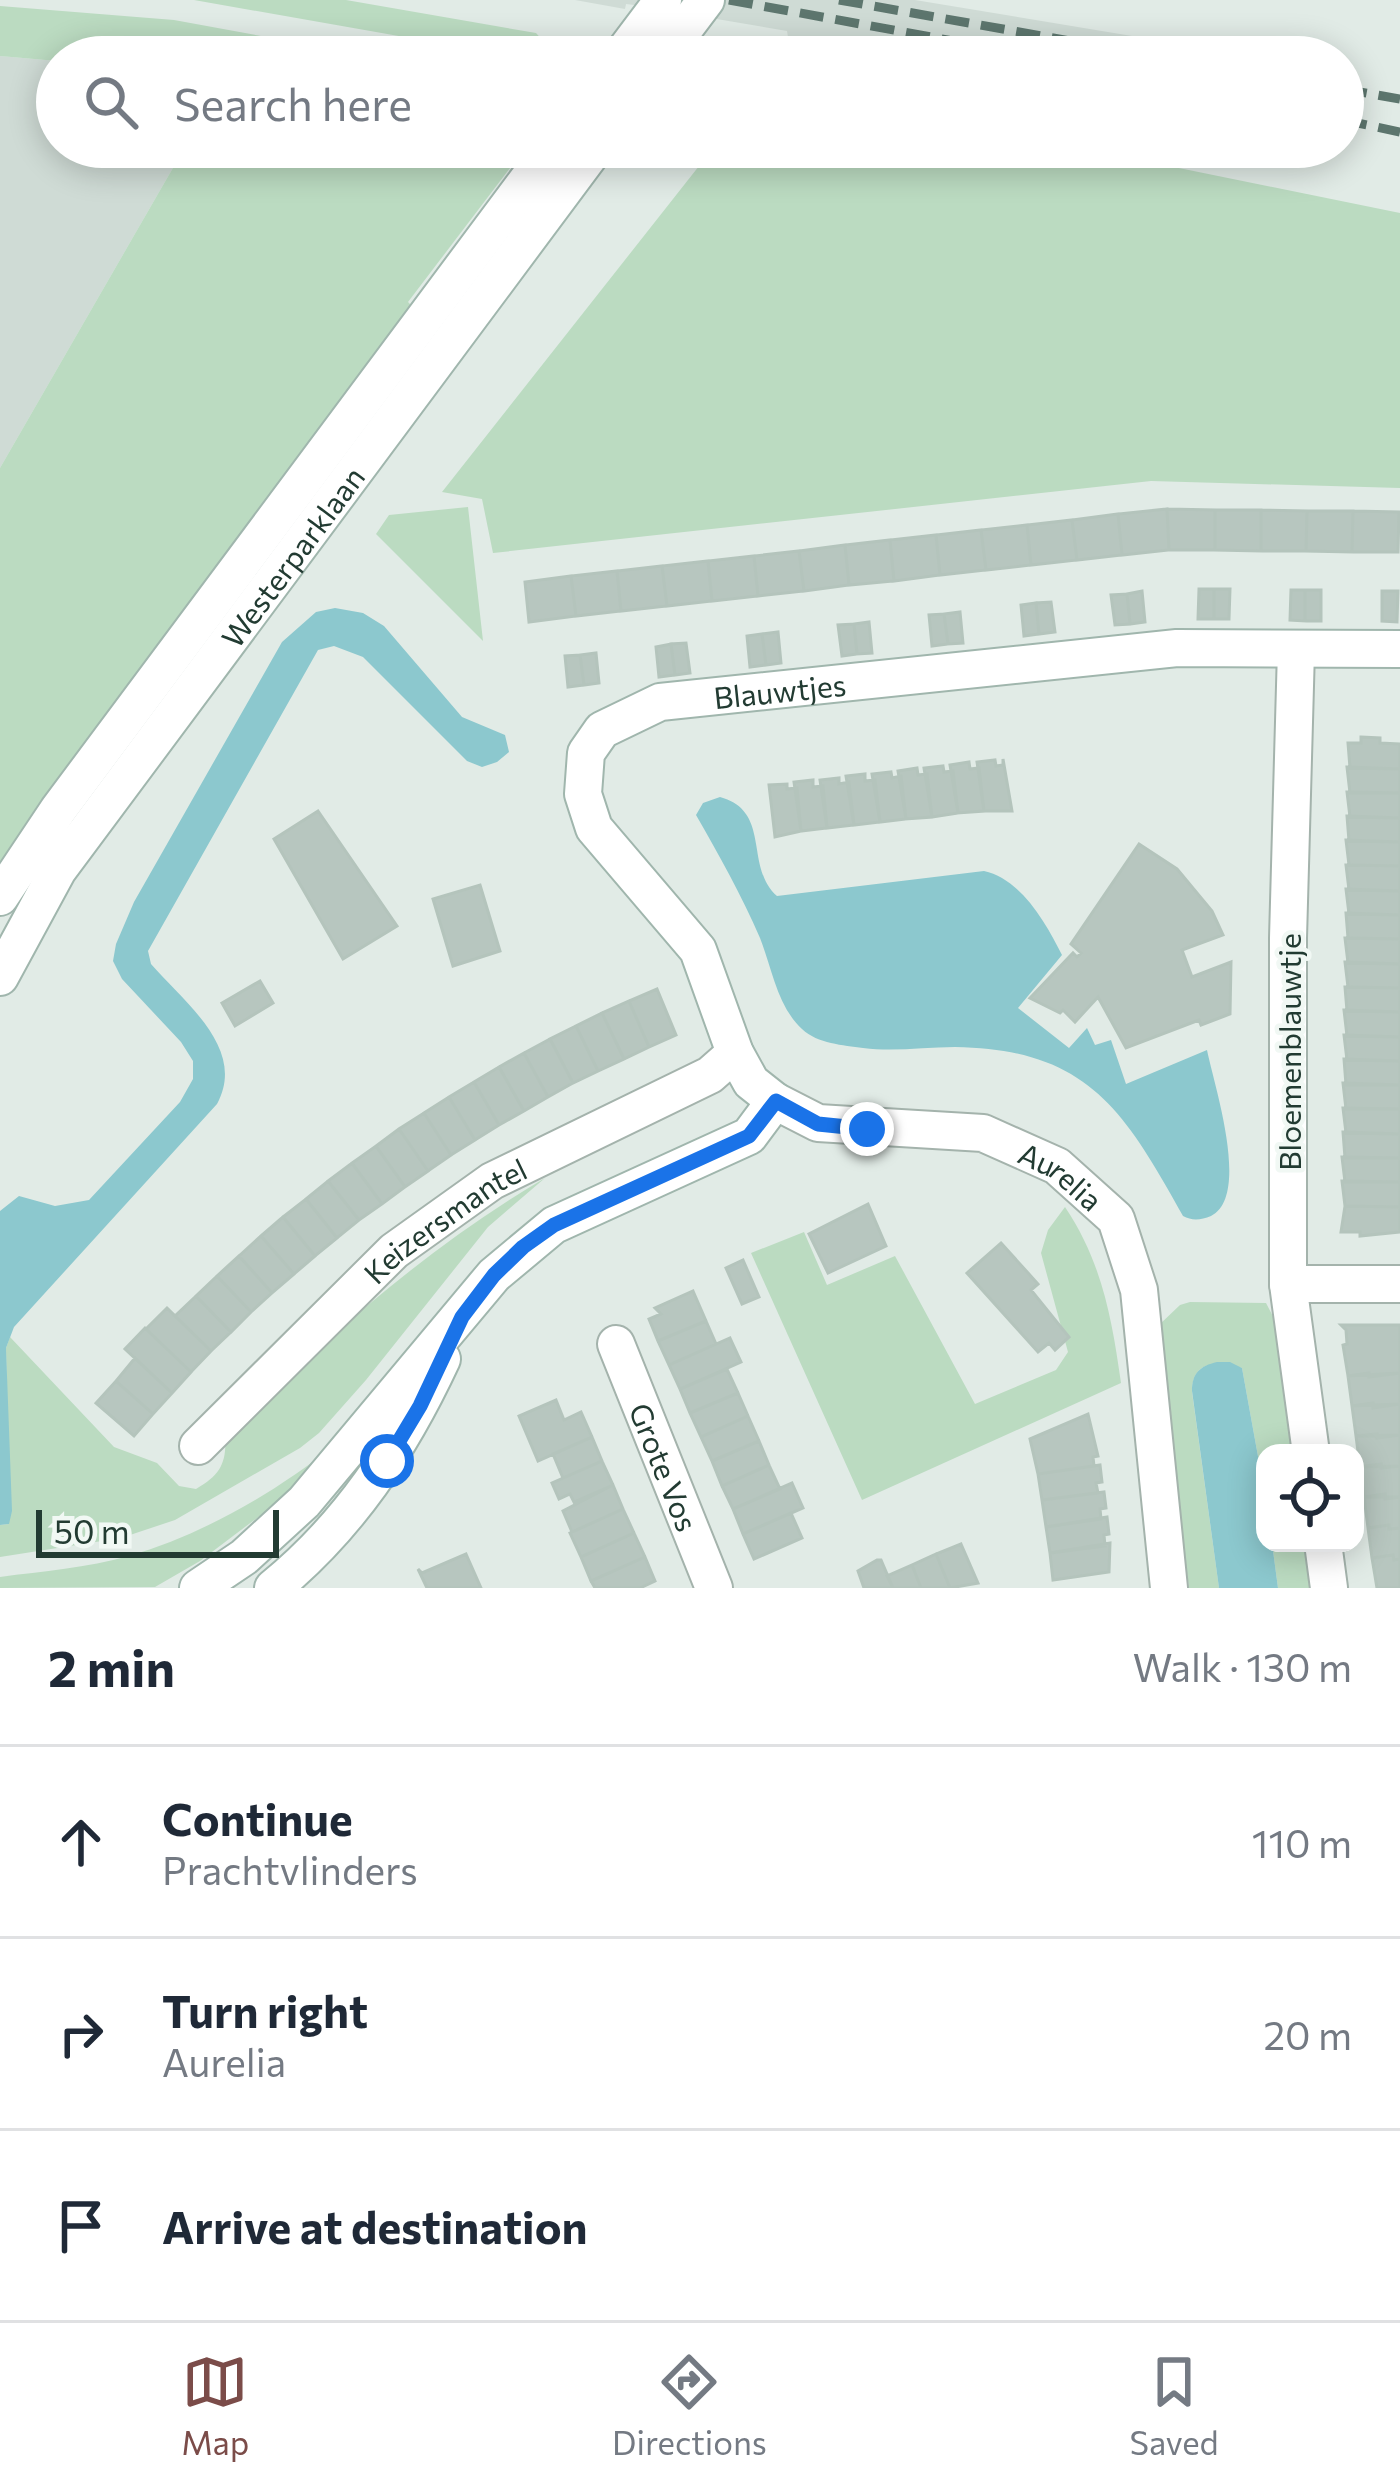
<!DOCTYPE html>
<meta charset="utf-8">
<style>
:root{--surface:#fff;--page:#f6f6f7;--text:#1f2937;--muted:#747a83;--line:#e0e1e3;--accent:#7b4c49}
body{margin:0;font-family:Commissioner,sans-serif;background:var(--page);color:var(--text)}
.controls{position:absolute;right:36px;bottom:36px;display:grid;overflow:hidden;border-radius:24px;box-shadow:0 6px 30px #0003}
.controls button{width:108px;height:108px;display:grid;place-items:center;padding:0;border:0;border-bottom:3px solid var(--line);background:var(--surface);color:var(--text);font:60px sans-serif}
.scale{position:absolute;left:36px;bottom:30px;width:243px;box-sizing:border-box;padding-left:12px;border:6px solid #223b32;border-top:0;font-size:33px;line-height:42px;white-space:nowrap;color:#223b32;-webkit-text-stroke:9px #f1f8f4;paint-order:stroke}
.stop{position:absolute;width:36px;height:36px;margin:-27px;border:9px solid #1a73e8;border-radius:50%;background:#fff}
.stop.end{background:#1a73e8;border-color:#fff;box-shadow:0 3px 12px #0008}
.list{margin:0;padding:0;list-style:none}
h2{display:flex;justify-content:space-between;align-items:center;height:156px;margin:0;padding:0 48px;font-size:51px}
h2 small{font-size:39px;font-weight:400;color:var(--muted)}
.list li{display:grid;grid-template-columns:78px 1fr auto;gap:36px;align-items:center;box-sizing:border-box;height:192px;padding:0 48px;border-top:3px solid var(--line)}
.list b{display:block;font-size:45px;white-space:nowrap}
.list p{margin:0;font-size:39px;white-space:nowrap;color:var(--muted)}
.list em{font-size:39px;font-style:normal;color:var(--muted)}
.icon{flex:none;width:66px;height:66px;fill:none;stroke:currentColor;stroke-width:2;stroke-linecap:round;stroke-linejoin:round}
.map{position:relative;flex:none;width:1400px;height:1588px;overflow:hidden}
.search{position:absolute;background:var(--surface);box-shadow:0 6px 30px #0003;left:36px;right:36px;top:36px;height:132px;display:flex;align-items:center;gap:30px;box-sizing:border-box;padding:0 42px;border-radius:66px;color:var(--muted);font-size:45px}
.sheet{height:732px;background:var(--surface)}
nav{display:flex;justify-content:space-around;align-items:center;box-sizing:border-box;height:168px;border-top:3px solid var(--line);background:var(--surface);font-size:33px;color:var(--muted)}
nav a{display:grid;justify-items:center;gap:6px}
nav .on{color:var(--accent)}
.map>svg:first-child{display:block}
.built{fill:#cfdbd5}
.green{fill:#bbdbc1}
.water{fill:#8cc8ce}
.building{fill:#b7c6bf;stroke:#b4c4bc;stroke-width:3}
.lines{fill:none;stroke-linecap:round;stroke-linejoin:round}
.street-casing{stroke:#a4b3ac;stroke-width:40}
.secondary-casing{stroke:#a0b6ad;stroke-width:40}
.street{stroke:#fff;stroke-width:36}
.secondary{stroke:#fff;stroke-width:36}
.rail{stroke:#5d766e;stroke-width:9;stroke-dasharray:24 12;stroke-linecap:butt}
.route{stroke:#1a73e8;stroke-width:15}
.labels{text-anchor:middle;dominant-baseline:central;stroke-width:9;stroke-linejoin:round;paint-order:stroke}
.street-label{font-size:30px;fill:#223b32;stroke:#f1f8f4}
</style>
<div class="map">
<svg width="1400" height="1588" viewBox="0 0 1400 1588">
<rect width="100%" height="100%" fill="#e1ebe6"/>
<path class="built" d="M575,0H915L1150,39L1147,57H897L788,37L787,31L634,5L626,4L625,9Z
M0,56L57,61V147H185L0,468Z"/>
<path class="green" d="M194,0H346L536,33L554,53L547,57H488L410,38Z
M0,6L174,20L375,57H57V61L0,56Z
M185,147H526L408,302L414,308L0,862V468Z
M714,147H1076L1400,213V488L1151,481L493,553L482,499L442,492Z
M468,507L483,641L376,534L389,515Z
M545,1178L488,1227L366,1380L319,1433L300,1448L175,1520L121,1538L0,1557V1525L9,1524L6,1348L10,1337L114,1447L157,1463L179,1486L196,1489C221,1475 227,1462 225,1435C325,1339 426,1248 545,1178Z
M1065,1207C1102,1262 1112,1319 1121,1383L862,1500L751,1253L804,1232L827,1285L895,1256L975,1404L1056,1370L1068,1352L1041,1253L1048,1230Z
M1190,1302L1266,1303L1277,1324L1294,1453H1265V1495L1242,1368C1218,1362 1192,1359 1192,1392L1219,1588H1189L1158,1354L1159,1325L1180,1305Z
M332,1447L315,1474L200,1561L155,1587L0,1588V1577C43,1571 87,1568 129,1556C201,1535 273,1494 332,1447Z
M1272,1543H1307L1313,1588H1278Z"/>
<path class="water" d="M335,608L363,613L384,626L462,717L505,735L509,752L497,762L482,767L467,761L363,657L334,646L318,650L148,951L151,964C185,1003 247,1049 217,1104L14,1327L6,1348L12,1511L9,1524L0,1525V1211L19,1196L55,1206L89,1200L180,1102L193,1079V1061L181,1042L122,979L113,961L116,944L134,902L282,642L316,612Z
M720,797C772,811 744,867 777,896L984,871C1021,879 1046,923 1062,955L1018,1008L1069,1048L1087,1028L1095,1045L1111,1040L1126,1084L1207,1050C1214,1085 1251,1196 1211,1216C1201,1220 1192,1221 1183,1216C1124,1110 1087,1049 955,1047C924,1047 894,1052 863,1048C843,1045 818,1044 802,1029C777,1006 772,968 760,938C742,896 719,855 696,815L703,803Z
M1217,1362H1230L1242,1368L1265,1495V1543H1272L1278,1588H1219L1192,1391C1192,1373 1200,1366 1217,1362Z"/>
<path class="building" d="M1167,509L1169,550L1122,555L1118,514Z
M1167,509L1215,510V550H1169Z
M1215,510H1261V551L1215,550Z
M1261,510L1307,511L1306,551H1261Z
M1307,511H1353L1352,552L1306,551Z
M1353,511L1399,512L1398,552H1352Z
M1118,514L1122,555L1077,560L1072,520Z
M1072,520L1077,560L1031,565L1027,525Z
M1027,525L1031,565L986,570L981,530Z
M981,530L986,570L940,575L936,535Z
M936,535L940,575L894,581L890,540Z
M890,540L894,581L849,585L845,545Z
M845,545L849,585L804,591L799,551Z
M799,551L804,591L758,596L754,556Z
M754,556L758,596L712,601L708,561Z
M708,561L712,601L667,606L662,566Z
M662,566L667,606L621,611L617,571Z
M617,571L621,611L576,616L571,576Z
M571,576L576,616L529,622L525,582Z
M1199,589H1214V619H1198Z
M1214,589H1230L1229,619H1214Z
M1291,590H1305V621L1290,620Z
M1305,590H1321V621H1305Z
M1142,591L1145,622L1130,624L1127,594Z
M1382,591H1398L1397,622L1382,621Z
M1127,594L1130,624L1115,625L1111,595Z
M1051,602L1055,632L1039,634L1036,603Z
M1036,603L1039,634L1024,636L1021,605Z
M960,612L963,643L948,644L944,614Z
M944,614L948,644L932,646L929,615Z
M869,622L872,653L857,654L854,624Z
M854,624L857,654L842,656L838,625Z
M778,632L781,663L766,665L762,634Z
M762,634L766,665L750,667L747,636Z
M686,643L690,673L675,675L671,644Z
M671,644L675,675L659,677L656,647Z
M596,653L599,683L584,685L580,655Z
M580,655L584,685L568,687L565,656Z
M1361,737L1380,738V743L1400,744V769L1350,768L1348,743H1361Z
M1003,759L1012,811H984L977,762L995,760L996,766L1003,765Z
M969,762L970,769L979,768L984,811L958,813L950,765Z
M943,766L944,772L953,771L958,813L932,817L924,768Z
M1347,767L1400,769V793H1350Z
M917,768L918,775L927,774L932,817L906,819L898,771Z
M891,772L892,778L901,776L906,819L880,822L872,774Z
M865,774V781L875,780L880,822L854,825L846,776Z
M839,778V784L849,782L854,825L827,828L820,780Z
M813,780V787L823,786L827,828L801,831L794,782Z
M787,784V789L797,788L801,831L775,837L769,785Z
M1347,792L1400,793V818L1350,817Z
M318,811L397,926L343,959L274,839Z
M1347,816L1400,818V842L1349,841Z
M1346,840L1400,842V866L1349,865Z
M1139,844L1177,869L1212,911L1223,935L1182,950L1192,977L1231,962L1230,1014L1201,1025L1199,1020L1126,1048L1098,997L1075,1022L1063,1010L1060,1013L1030,998L1073,953L1077,957L1081,953L1071,944Z
M1346,865L1400,866V891L1349,890Z
M480,885L500,951L453,966L433,899Z
M1346,889L1400,891V915L1349,914Z
M1346,913L1400,915V939L1348,938Z
M1345,938L1400,939V964L1348,963Z
M1345,962L1400,964V988L1348,987Z
M260,981L273,1003L235,1026L222,1003Z
M1345,987L1400,988V1012L1347,1011Z
M657,989L676,1035L649,1047L629,1001Z
M629,1001L649,1047L624,1059L602,1013Z
M1344,1010L1400,1012V1037L1347,1036Z
M602,1013L624,1059L598,1071L576,1026Z
M576,1026L598,1071L573,1083L550,1039Z
M1344,1035L1400,1037V1061L1347,1060Z
M550,1039L573,1083L548,1097L524,1053Z
M524,1053L548,1097L524,1111L499,1067Z
M1344,1059L1400,1061V1085H1346Z
M499,1067L524,1111L499,1125L474,1082Z
M474,1082L499,1125L475,1140L449,1097Z
M1343,1083L1400,1085V1109H1346Z
M449,1097L475,1140L451,1155L424,1113Z
M1343,1108L1400,1109V1134L1346,1133Z
M424,1113L451,1155L428,1171L399,1129Z
M399,1129L428,1171L405,1187L376,1146Z
M1343,1132L1400,1134V1158H1345Z
M376,1146L405,1187L382,1204L352,1163Z
M1342,1157L1400,1158V1182H1345Z
M352,1163L382,1204L359,1220L328,1181Z
M328,1181L359,1220L337,1238L306,1199Z
M1342,1181L1400,1182V1207L1345,1206Z
M306,1199L337,1238L315,1256L283,1217Z
M868,1204L886,1246L828,1273L809,1234Z
M1345,1206L1400,1207V1232L1360,1236V1232H1341Z
M283,1217L315,1256L294,1274L261,1236Z
M261,1236L294,1274L272,1293L239,1256Z
M1001,1243L1038,1284L1031,1290L1069,1337L1055,1350L1049,1343L1038,1352L967,1273Z
M239,1256L272,1293L251,1312L217,1276Z
M743,1260L759,1297L742,1304L726,1268Z
M217,1276L251,1312L231,1332L196,1296Z
M693,1291L706,1321L658,1341L649,1319L661,1314L655,1308Z
M196,1296L231,1332L211,1351L175,1316Z
M167,1308L211,1351L191,1372L146,1329Z
M706,1321L716,1344L669,1365L658,1341Z
M1341,1325H1400V1373L1348,1376L1343,1345L1347,1344L1346,1330Z
M145,1328L191,1372L172,1393L125,1349Z
M730,1338L741,1362L680,1389L669,1365Z
M135,1358L172,1393L153,1414L116,1381Z
M727,1369L738,1393L690,1413L680,1389Z
M1369,1373V1377L1400,1373V1404L1352,1406L1348,1376Z
M116,1381L153,1414L134,1436L96,1403Z
M738,1393L748,1416L701,1437L690,1413Z
M556,1400L564,1420L581,1412L592,1437L538,1461L519,1416Z
M1373,1403V1408L1400,1404V1435L1356,1436L1352,1406Z
M1088,1414L1098,1456L1093,1457L1094,1466L1038,1474L1030,1439Z
M748,1416L759,1441L712,1461L701,1437Z
M1377,1434V1438L1400,1435V1466L1360,1467L1356,1436Z
M592,1437L602,1461L563,1478L553,1454Z
M759,1441L769,1465L722,1486L712,1461Z
M602,1461L613,1485L574,1502L570,1494L559,1499L552,1483Z
M1381,1464V1468L1400,1466V1497H1364L1360,1467Z
M769,1465L780,1489L733,1509L722,1486Z
M1100,1465L1102,1482L1096,1483L1098,1493L1042,1500L1038,1474Z
M792,1483L803,1508L743,1534L733,1509Z
M613,1485L623,1509L572,1532L563,1511Z
M1104,1492L1106,1508L1100,1509L1101,1519L1046,1527L1042,1500Z
M1385,1494V1499L1400,1497V1528L1389,1529V1525L1368,1528L1364,1497Z
M623,1509L634,1533L581,1557L570,1533Z
M791,1513L802,1538L754,1559L743,1534Z
M1107,1517L1109,1534L1104,1535L1105,1546L1050,1553L1046,1527Z
M1389,1525V1529L1400,1528V1559L1394,1560L1393,1555L1372,1558L1368,1528Z
M634,1533L645,1557L591,1581L581,1557Z
M1110,1543L1109,1572L1053,1580L1050,1553Z
M961,1544L978,1583L950,1588L936,1554Z
M466,1554L481,1588H427L418,1569L422,1573Z
M936,1554L950,1588H921L912,1565Z
M1393,1555L1394,1560L1400,1559V1588H1377L1372,1558Z
M645,1557L655,1581L640,1588H595L591,1581Z
M877,1560H881L893,1588H864L858,1571Z
M912,1565L921,1588H893L887,1576Z"/>
<g class="lines">
<g class="street-casing">
<g id="street">
<path d="M1296,650L1288,938V1284L1311,1453"/>
<path id="s1" d="M775,1101L818,1123L983,1133L1057,1166L1116,1219L1139,1290L1169,1588"/>
<path d="M1288,1284H1400"/>
<path id="s2" d="M616,1344L714,1588"/>
<path id="s3" d="M198,1446L394,1251L492,1181L710,1075L735,1053"/>
<path d="M1323,1543L1329,1588"/>
</g>
</g>
<g class="secondary-casing">
<g id="secondary">
<path d="M620,57L663,0"/>
<path d="M663,57L706,0"/>
<path d="M0,897L58,810L552,147"/>
<path id="s4" d="M0,977L58,870L596,147"/>
<path id="s5" d="M198,1588L244,1557L304,1502L494,1275L554,1225L749,1136L775,1101L751,1082L735,1053L698,950L594,828L583,794L586,753L602,730L660,702L1177,648L1400,649"/>
<path d="M273,1588C349,1526 401,1447 442,1359"/>
</g>
</g>
<use href="#street" class="street"/>
<use href="#secondary" class="secondary"/>
<path class="rail" d="M729,0L1041,57
M839,0L1161,57
M1343,89L1400,99
M1343,120L1400,132"/>
</g>
<g class="lines">
<path class="route" d="M387,1461L420,1406L462,1317L494,1275L523,1247L554,1225L749,1136L776,1101L818,1124L867,1129"/>
</g>
<g class="labels">
<g class="street-label">
<text stroke="none"><textPath href="#s4" startOffset="513">Westerparklaan</textPath></text>
<text stroke="none"><textPath href="#s5" startOffset="1392">Blauwtjes</textPath></text>
<text transform="translate(1288 1052) rotate(-90)">Bloemenblauwtje</text>
<text stroke="none"><textPath href="#s1" startOffset="303">Aurelia</textPath></text>
<text stroke="none"><textPath href="#s3" startOffset="336">Keizersmantel</textPath></text>
<text stroke="none"><textPath href="#s2" startOffset="132">Grote Vos</textPath></text>
</g>
</g>
</svg>
<div class="controls">
<button><svg class="icon" aria-label="locate" viewBox="0 0 24 24"><circle cx="12" cy="12" r="6"/><path d="M12 2v4M12 18v4M2 12h4M18 12h4"/></svg></button>
</div>
<div class="scale">50 m</div>
<div class="stop" style="left:387px;top:1461px"></div>
<div class="stop end" style="left:867px;top:1129px"></div>
<div class="search"><svg class="icon" aria-label="search" viewBox="0 0 24 24"><circle cx="10" cy="10" r="6"/><path d="M15 15l6 6"/></svg>Search here</div>
</div>
<section class="sheet">
<h2>2 min<small>Walk · 130 m</small></h2>
<ul class="list">
<li><svg class="icon" aria-label="ahead" viewBox="0 0 24 24"><path d="M12 20V5M6 11l6-6 6 6"/></svg><div><b>Continue</b><p>Prachtvlinders</p></div><em>110 m</em></li>
<li><svg class="icon" aria-label="right" viewBox="0 0 24 24"><path d="M7 20v-9h11M14 6l5 5-5 5"/></svg><div><b>Turn right</b><p>Aurelia</p></div><em>20 m</em></li>
<li><svg class="icon" aria-label="arrive" viewBox="0 0 24 24"><path d="M6 21V4h12l-3 4 3 4H6"/></svg><div><b>Arrive at destination</b></div></li>
</ul>
</section>
<nav>
<a class="on"><svg class="icon" aria-label="map" viewBox="0 0 24 24"><path d="M3 6l6-2 6 2 6-2v14l-6 2-6-2-6 2zM9 4v14M15 6v14"/></svg>Map</a>
<a><svg class="icon" aria-label="directions" viewBox="0 0 24 24"><path d="M12 3l9 9-9 9-9-9zM9 14v-3h6M13 9l2 2-2 2"/></svg>Directions</a>
<a><svg class="icon" aria-label="saved" viewBox="0 0 24 24"><path d="M7 4h10v16l-5-4-5 4z"/></svg>Saved</a>
</nav>
